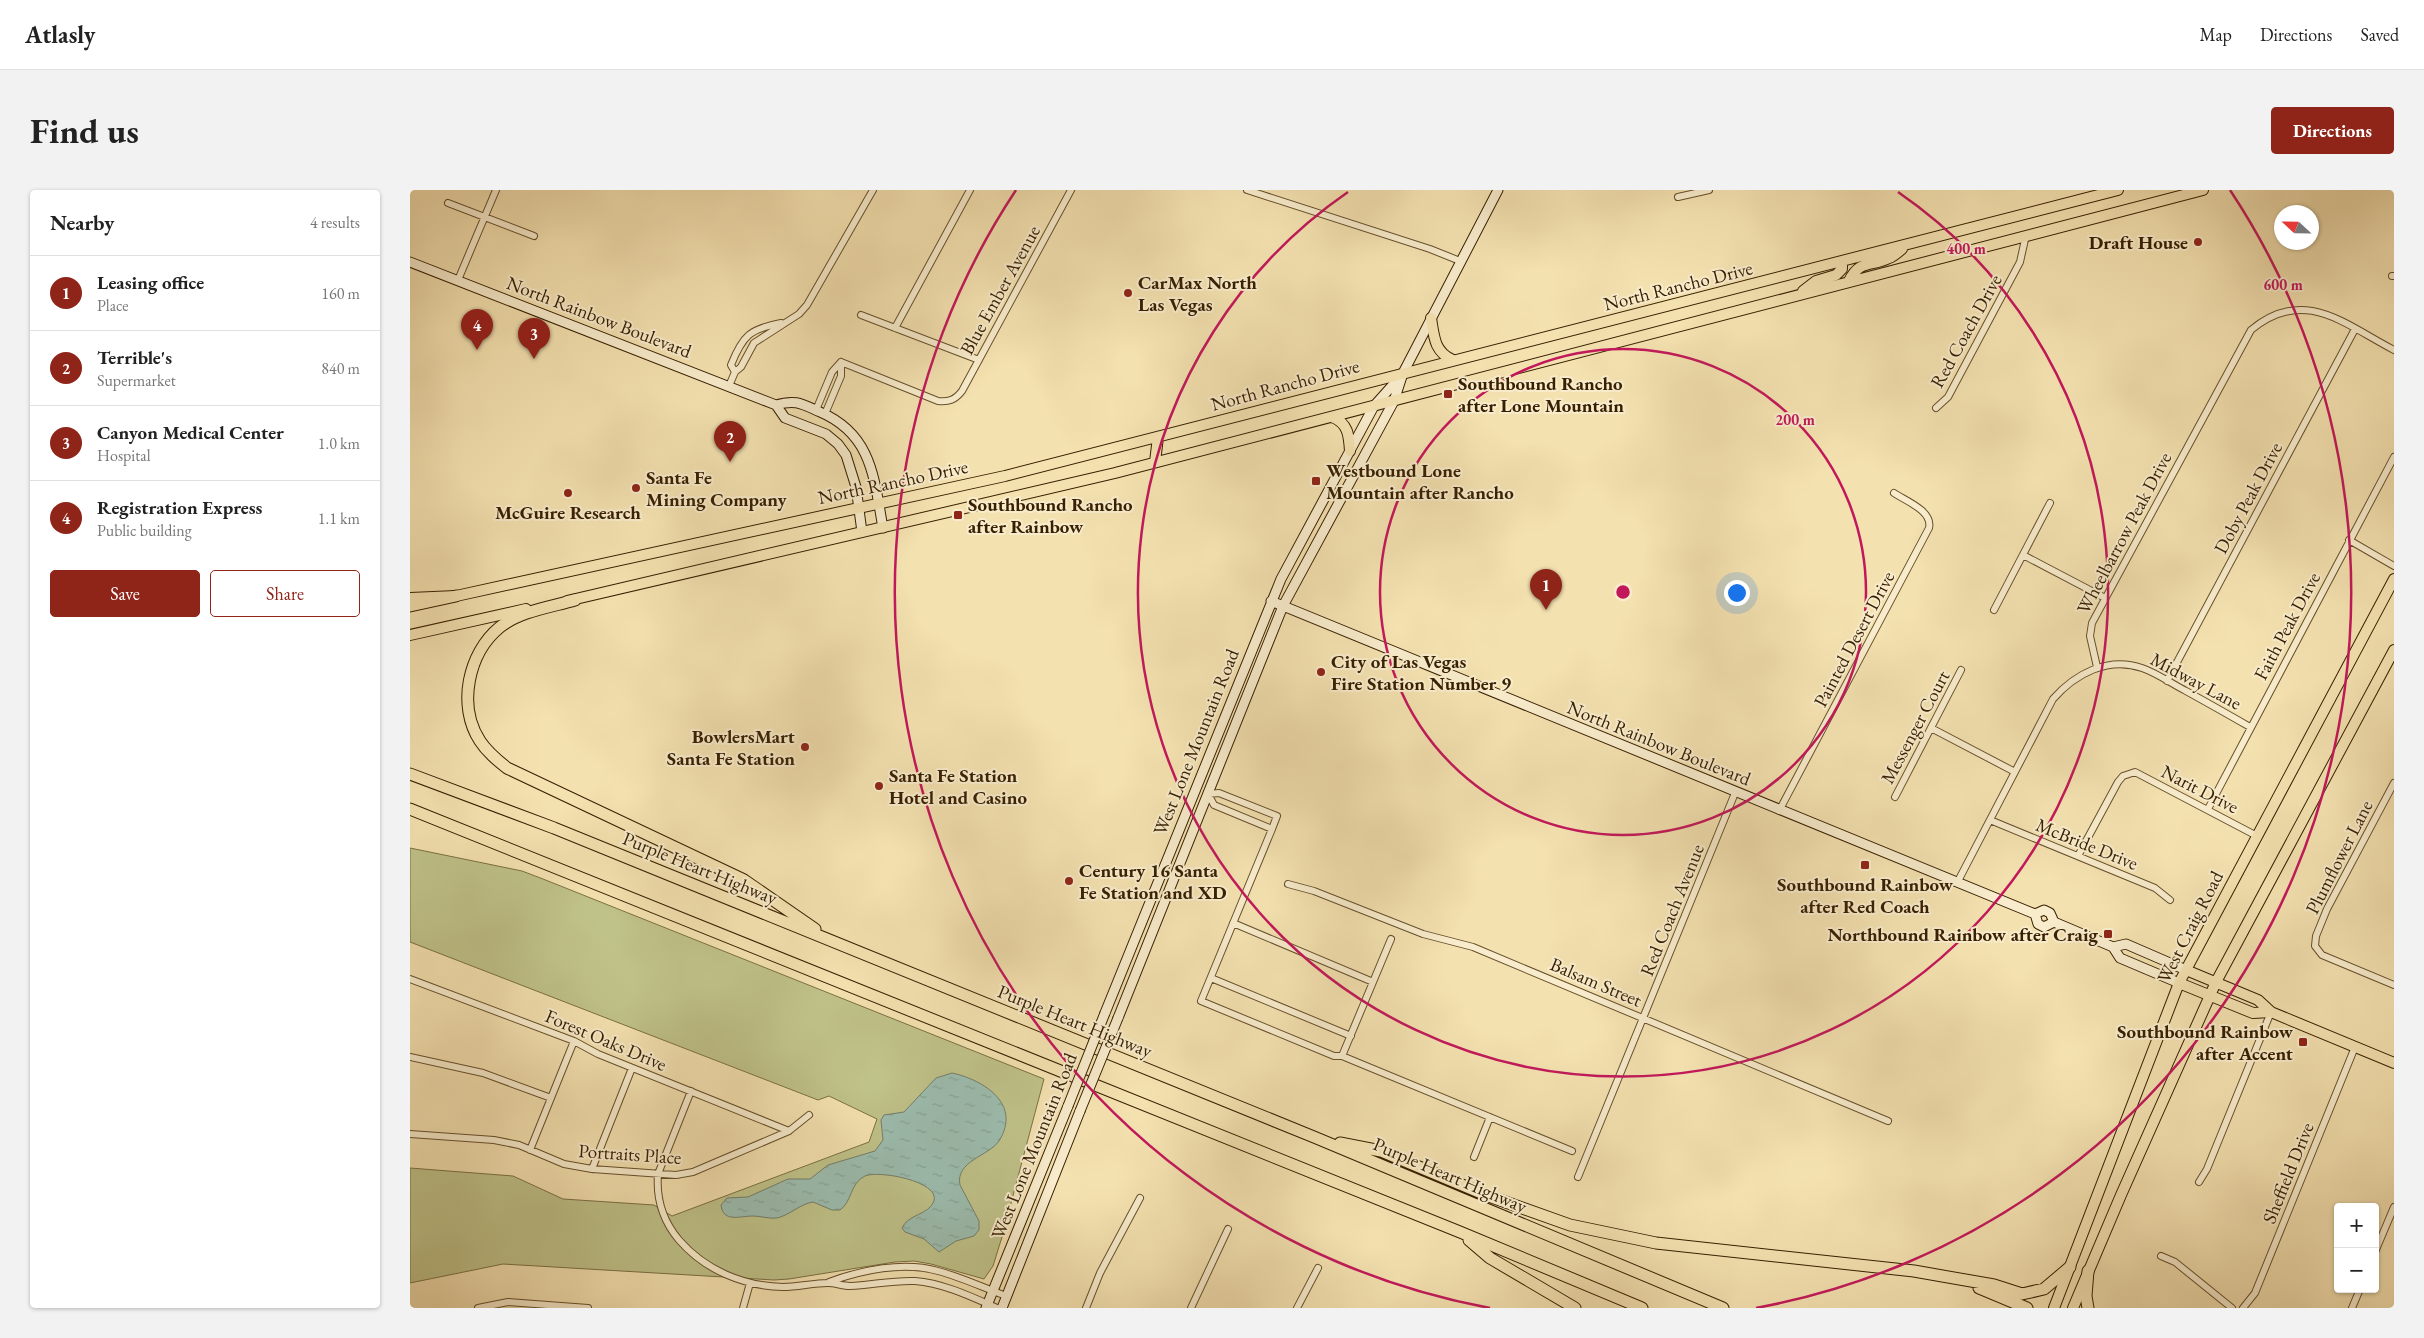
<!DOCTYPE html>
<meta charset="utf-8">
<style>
:root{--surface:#fff;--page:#f2f2f2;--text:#222;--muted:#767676;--line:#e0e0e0;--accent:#8f2418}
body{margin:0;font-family:"EB Garamond",serif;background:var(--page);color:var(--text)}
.controls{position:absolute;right:15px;bottom:15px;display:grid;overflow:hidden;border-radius:5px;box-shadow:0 1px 4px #0004}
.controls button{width:45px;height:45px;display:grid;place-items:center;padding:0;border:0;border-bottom:1px solid var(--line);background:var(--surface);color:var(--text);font:25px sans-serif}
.compass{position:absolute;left:1864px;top:15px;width:45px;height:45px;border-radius:50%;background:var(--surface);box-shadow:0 1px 4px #0004;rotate:292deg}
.you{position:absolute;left:1326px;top:402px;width:18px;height:18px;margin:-12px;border:4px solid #fff;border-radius:50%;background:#1a73e8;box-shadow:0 0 0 8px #1a73e833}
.badge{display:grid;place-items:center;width:32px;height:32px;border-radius:50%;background:var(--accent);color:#fff;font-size:16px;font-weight:700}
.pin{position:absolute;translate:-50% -41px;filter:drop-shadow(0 1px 2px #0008)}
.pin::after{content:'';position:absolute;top:26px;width:18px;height:15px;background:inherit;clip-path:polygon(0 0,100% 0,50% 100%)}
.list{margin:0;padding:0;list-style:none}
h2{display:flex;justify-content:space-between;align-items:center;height:65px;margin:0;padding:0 20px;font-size:21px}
h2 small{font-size:16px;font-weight:400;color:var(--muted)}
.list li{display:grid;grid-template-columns:32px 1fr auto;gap:15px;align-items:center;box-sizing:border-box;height:75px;padding:0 20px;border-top:1px solid var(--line)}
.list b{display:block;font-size:19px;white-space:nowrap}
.list p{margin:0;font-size:16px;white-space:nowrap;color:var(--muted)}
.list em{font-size:16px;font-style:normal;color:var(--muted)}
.actions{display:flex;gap:10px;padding:15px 20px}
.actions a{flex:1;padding:11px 0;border:1px solid var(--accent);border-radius:5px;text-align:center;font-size:18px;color:var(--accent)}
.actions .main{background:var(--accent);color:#fff}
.map{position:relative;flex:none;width:1984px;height:1118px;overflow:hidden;border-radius:5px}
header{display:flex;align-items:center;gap:30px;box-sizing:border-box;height:70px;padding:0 25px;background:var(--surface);border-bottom:1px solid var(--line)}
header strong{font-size:24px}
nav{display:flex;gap:28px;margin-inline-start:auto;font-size:18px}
.intro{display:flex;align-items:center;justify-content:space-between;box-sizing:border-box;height:120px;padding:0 30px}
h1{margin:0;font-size:35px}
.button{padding:12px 22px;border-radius:5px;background:var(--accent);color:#fff;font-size:18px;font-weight:700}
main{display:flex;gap:30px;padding:0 30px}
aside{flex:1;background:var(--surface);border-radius:5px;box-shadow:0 1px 4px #0004}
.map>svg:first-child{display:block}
.green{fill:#bfc289;stroke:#7b7044}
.water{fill:url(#water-ripples);stroke:#747e69}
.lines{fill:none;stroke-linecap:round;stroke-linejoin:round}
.minor-casing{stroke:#66502c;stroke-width:8}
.secondary-casing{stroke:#371f00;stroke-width:11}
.primary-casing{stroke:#371f00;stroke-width:12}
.motorway-casing{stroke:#371f00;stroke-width:13}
.minor{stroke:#f8eccc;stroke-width:6}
.secondary{stroke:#f8eccc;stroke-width:9}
.primary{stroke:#f4e1b0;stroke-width:10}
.motorway{stroke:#f4e1b0;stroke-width:11}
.secondary-bridge-casing{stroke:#371f00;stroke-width:11;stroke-linecap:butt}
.secondary-bridge{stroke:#f8eccc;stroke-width:9}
.ring{fill:none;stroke:#c2185b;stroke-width:2.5}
.poi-dot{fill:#8f2418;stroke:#f8eccc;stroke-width:2}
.labels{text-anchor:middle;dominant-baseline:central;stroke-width:4;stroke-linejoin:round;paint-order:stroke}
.poi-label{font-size:19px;font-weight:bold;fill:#371f00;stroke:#f8eccc;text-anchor:start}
.street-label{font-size:19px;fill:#371f00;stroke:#f8eccc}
.centre{fill:#c2185b;stroke:#f8eccc;stroke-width:2.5}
.ring-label{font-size:15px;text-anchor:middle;font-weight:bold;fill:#c2185b;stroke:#f8eccc;stroke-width:4;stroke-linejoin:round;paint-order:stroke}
</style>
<header>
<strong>Atlasly</strong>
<nav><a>Map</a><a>Directions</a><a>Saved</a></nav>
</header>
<div class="intro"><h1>Find us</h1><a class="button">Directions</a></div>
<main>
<aside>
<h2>Nearby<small>4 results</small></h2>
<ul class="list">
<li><span class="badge">1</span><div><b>Leasing office</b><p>Place</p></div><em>160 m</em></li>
<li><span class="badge">2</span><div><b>Terrible's</b><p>Supermarket</p></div><em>840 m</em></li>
<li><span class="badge">3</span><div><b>Canyon Medical Center</b><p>Hospital</p></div><em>1.0 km</em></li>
<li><span class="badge">4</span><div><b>Registration Express</b><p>Public building</p></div><em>1.1 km</em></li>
</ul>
<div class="actions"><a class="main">Save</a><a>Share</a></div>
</aside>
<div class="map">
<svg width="1984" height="1118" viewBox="0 0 1984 1118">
<defs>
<pattern id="water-ripples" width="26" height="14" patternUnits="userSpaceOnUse" patternTransform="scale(1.25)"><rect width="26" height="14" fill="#9cbdaf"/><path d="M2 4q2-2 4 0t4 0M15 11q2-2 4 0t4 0" fill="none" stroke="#87a295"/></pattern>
</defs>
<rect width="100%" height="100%" fill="#f4e1b0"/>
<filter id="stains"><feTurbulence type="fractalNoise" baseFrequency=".004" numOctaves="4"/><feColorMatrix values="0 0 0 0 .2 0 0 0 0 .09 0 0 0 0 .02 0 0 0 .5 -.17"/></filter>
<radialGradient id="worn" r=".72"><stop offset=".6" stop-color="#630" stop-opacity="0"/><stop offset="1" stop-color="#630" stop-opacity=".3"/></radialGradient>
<path class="green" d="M0,658L112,681L133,689L634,889L592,1047L583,1076L574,1089L521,1074L504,1071L485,1072L379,1089L364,1090L93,1074L0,1093V978L103,986L153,1009L244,1015L262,1026L459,952L467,929L419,906L408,910L0,752Z"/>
<path class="water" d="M542,883C574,890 612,914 589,951C579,966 545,971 550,995L569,1031V1040L564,1046L546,1051L529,1062L514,1049L495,1042L492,1038C498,1024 519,1025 524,1011C530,991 468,980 455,986C440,993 442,1012 430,1020H422L403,1012C390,1014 380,1025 367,1028C359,1029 351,1026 343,1026C330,1026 313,1033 311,1015L317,1008L338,1007L378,989H400L418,975L465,961L473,950L471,930L474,925L494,922L526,888Z"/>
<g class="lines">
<g class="minor-casing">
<path id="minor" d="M837,0L1020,59L1050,71
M1268,7L1299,0
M38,13L124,46
M1982,86H1984
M48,90L86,0
M451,125L569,170
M485,138L560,0
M431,172L528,211C539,212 545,210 552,201L661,0
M325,182L321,175C333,145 340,139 371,133
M319,196L325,182L331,177L344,153L389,124L397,115L463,0
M1526,218L1538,207L1610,72L1616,45
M406,220L422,182L431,172
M415,224L431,186V172
M1939,350L1984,376
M1613,365L1695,408
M1584,420L1640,313
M1687,477L1680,446L1682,433L1841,140C1894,96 1934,134 1984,160
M1757,491L1945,139
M1521,538L1605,582
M1984,593L1917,719L1906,746L1905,756L1912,765L1984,795
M1485,607L1551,480
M1798,619L1984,267
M1369,621L1519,338C1523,321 1496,311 1484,303
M1580,630L1745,698L1760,710
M862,639L804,615L798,604L809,603L867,626L862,639L791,811L924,866H932L1162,961
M1668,666L1708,592L1713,586L1725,582L1847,646
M1547,693L1643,509C1665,484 1698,466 1732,478C1747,483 1762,494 1776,501C1798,513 1819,525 1840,537
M878,694L904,701L1013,744L1063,757L1478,931
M823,733L963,792
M801,788L941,846
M0,789L164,851L188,864L379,941
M932,866L981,749
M0,867L73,883L141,908
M281,901L248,984C246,1009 253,1031 269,1050C295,1080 333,1096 373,1097C388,1097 403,1093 418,1093C425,1093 433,1096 440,1096C462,1095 483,1090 505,1091C533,1093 562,1107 587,1118
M0,944L84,950L109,955L154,974L182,979L266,985L283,982L379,941L399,925
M120,960L164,851
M1064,967L1080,927
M182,979L222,878
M1168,987L1325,603
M1789,992L1797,979L1861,822
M1965,1062L1984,1017
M1751,1066L1765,1072L1822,1118
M419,1092C451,1080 494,1071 528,1081C551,1087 574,1098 596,1106
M68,1118L98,1112L178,1118
M333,1118L340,1093
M676,1118L690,1083L730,1008
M781,1118L818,1039
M887,1118L908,1078
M1833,1118L1845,1103L1945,857
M1942,1118L1950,1099"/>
</g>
<g class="secondary-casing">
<path id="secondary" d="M0,72L366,215L375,228L416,244L428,254L436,265L446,297L452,342
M366,215C386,209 392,214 410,222C462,244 464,288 473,338
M861,411L1625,724L1628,734L1634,737L1644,732
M1625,724L1634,720L1640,723L1644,732L1703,757L1716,754L1776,780
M1703,757L1710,768L1769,793
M695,823L871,389L964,216L990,187
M708,828L873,416L984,211L993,183L1088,0
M576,1118L658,916
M592,1118L670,921"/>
</g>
<g class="primary-casing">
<path id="primary" d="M1439,91C1450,69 1461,77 1479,68C1484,66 1488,62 1492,59
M1393,101L1406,91L1426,85L1432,79V72
M1021,128C1024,146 1024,162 1043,170
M922,227C938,233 939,245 940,261
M745,272L748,247
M0,408L46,406L595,286L1708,0
M157,411L705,283L1793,0
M0,445L116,419
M1776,780L1848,810L1861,822L1984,873
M1769,793L1843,823L1861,822
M1644,1118L1769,793L1984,389
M1663,1118L1711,1005L1806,792L1984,460"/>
</g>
<g class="motorway-casing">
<path id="motorway" d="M165,410C141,417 110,421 90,437C58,463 47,516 70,551C77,562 87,570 97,578L334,690L405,739
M0,416L46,406
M0,584L144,638L904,947L1313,1118
M0,619L1050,1042L1232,1118
M930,953L971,961L1076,1005L1160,1035L1246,1053L1504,1081L1584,1095L1612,1104L1634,1099L1660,1077
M1059,1050L1080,1068L1165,1118
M1569,1098L1617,1118
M1678,1118L1676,1106L1678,1081"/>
</g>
<use href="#minor" class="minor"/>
<use href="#secondary" class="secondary"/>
<use href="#primary" class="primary"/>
<use href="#motorway" class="motorway"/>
<g class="secondary-bridge-casing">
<path id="secondary-bridge" d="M658,916L695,823
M670,921L708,828"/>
</g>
<use href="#secondary-bridge" class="secondary-bridge"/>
</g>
<g class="ring">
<circle cx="1213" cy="402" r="243"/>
<path d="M1488 2A485 485 0 1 1 938 2"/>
<path d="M1080 1118A728 728 0 0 1 606 0M1820 0A728 728 0 0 1 1346 1118"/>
</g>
<g class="poi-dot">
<circle cx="1788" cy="52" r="5"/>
<circle cx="718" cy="103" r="5"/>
<rect x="1033" y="199" width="10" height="10" rx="2.5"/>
<rect x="901" y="286" width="10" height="10" rx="2.5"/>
<circle cx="226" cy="298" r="5"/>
<circle cx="158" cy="303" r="5"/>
<rect x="543" y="320" width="10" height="10" rx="2.5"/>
<circle cx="911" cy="482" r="5"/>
<circle cx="395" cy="557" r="5"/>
<circle cx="469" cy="596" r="5"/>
<rect x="1450" y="670" width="10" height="10" rx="2.5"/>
<circle cx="659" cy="691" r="5"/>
<rect x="1693" y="739" width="10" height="10" rx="2.5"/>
<rect x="1888" y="847" width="10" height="10" rx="2.5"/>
</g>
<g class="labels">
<g class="poi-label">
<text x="1778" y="52" text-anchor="end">Draft House</text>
<text x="728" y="92">CarMax North<tspan x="728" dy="22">Las Vegas</tspan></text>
<text x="1048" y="193">Southbound Rancho<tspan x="1048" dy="22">after Lone Mountain</tspan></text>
<text x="916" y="280">Westbound Lone<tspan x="916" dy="22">Mountain after Rancho</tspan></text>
<text x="236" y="287">Santa Fe<tspan x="236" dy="22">Mining Company</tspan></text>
<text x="558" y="314">Southbound Rancho<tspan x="558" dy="22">after Rainbow</tspan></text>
<text x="158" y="322" text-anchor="middle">McGuire Research</text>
<text x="921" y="471">City of Las Vegas<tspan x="921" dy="22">Fire Station Number 9</tspan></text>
<text x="385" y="546" text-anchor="end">BowlersMart<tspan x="385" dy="22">Santa Fe Station</tspan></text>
<text x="479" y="585">Santa Fe Station<tspan x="479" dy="22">Hotel and Casino</tspan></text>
<text x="669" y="680">Century 16 Santa<tspan x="669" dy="22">Fe Station and XD</tspan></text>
<text x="1455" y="694" text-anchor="middle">Southbound Rainbow<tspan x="1455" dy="22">after Red Coach</tspan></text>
<text x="1688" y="744" text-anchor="end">Northbound Rainbow after Craig</text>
<text x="1883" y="841" text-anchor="end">Southbound Rainbow<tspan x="1883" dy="22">after Accent</tspan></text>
</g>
<g class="street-label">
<text transform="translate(1268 96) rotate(-14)">North Rancho Drive</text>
<text transform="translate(590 100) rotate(-61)">Blue Ember Avenue</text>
<text transform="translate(189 127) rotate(21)">North Rainbow Boulevard</text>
<text transform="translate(1556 141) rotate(-61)">Red Coach Drive</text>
<text transform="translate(875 195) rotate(-15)">North Rancho Drive</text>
<text transform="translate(483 292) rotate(-12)">North Rancho Drive</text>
<text transform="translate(1838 308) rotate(-62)">Doby Peak Drive</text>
<text transform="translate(1714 343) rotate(-62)">Wheelbarrow Peak Drive</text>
<text transform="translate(1877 436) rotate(-62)">Faith Peak Drive</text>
<text transform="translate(1444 449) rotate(-62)">Painted Desert Drive</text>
<text transform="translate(1786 491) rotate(28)">Midway Lane</text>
<text transform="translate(1505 537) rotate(-62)">Messenger Court</text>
<text transform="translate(786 552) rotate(-68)">West Lone Mountain Road</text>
<text transform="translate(1249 553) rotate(22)">North Rainbow Boulevard</text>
<text transform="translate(1790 599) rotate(27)">Narit Drive</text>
<text transform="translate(1677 654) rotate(22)">McBride Drive</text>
<text transform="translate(1929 667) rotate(-63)">Plumflower Lane</text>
<text transform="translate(290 678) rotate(22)">Purple Heart Highway</text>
<text transform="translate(1262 720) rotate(-68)">Red Coach Avenue</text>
<text transform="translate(1780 737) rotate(-63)">West Craig Road</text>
<text transform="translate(1186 792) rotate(23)">Balsam Street</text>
<text transform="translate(665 831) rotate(22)">Purple Heart Highway</text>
<text transform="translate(196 850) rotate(23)">Forest Oaks Drive</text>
<text transform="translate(624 956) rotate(-68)">West Lone Mountain Road</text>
<text transform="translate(220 964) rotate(4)">Portraits Place</text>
<text transform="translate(1878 983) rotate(-68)">Sheffield Drive</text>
<text transform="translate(1040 985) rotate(23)">Purple Heart Highway</text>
</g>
</g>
<circle cx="1213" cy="402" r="8" class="centre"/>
<g class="ring-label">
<text x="1556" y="64">400 m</text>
<text x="1873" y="100">600 m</text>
<text x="1385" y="235">200 m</text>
</g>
<rect width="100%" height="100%" filter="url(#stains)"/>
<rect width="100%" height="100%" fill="url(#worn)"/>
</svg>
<div class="controls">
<button>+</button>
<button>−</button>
</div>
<svg class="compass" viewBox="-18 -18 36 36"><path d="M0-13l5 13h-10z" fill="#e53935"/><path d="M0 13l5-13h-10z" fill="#767676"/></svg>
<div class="you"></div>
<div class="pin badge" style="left:1136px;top:420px">1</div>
<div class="pin badge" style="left:320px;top:272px">2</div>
<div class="pin badge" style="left:124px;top:169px">3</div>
<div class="pin badge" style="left:67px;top:160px">4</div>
</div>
</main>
